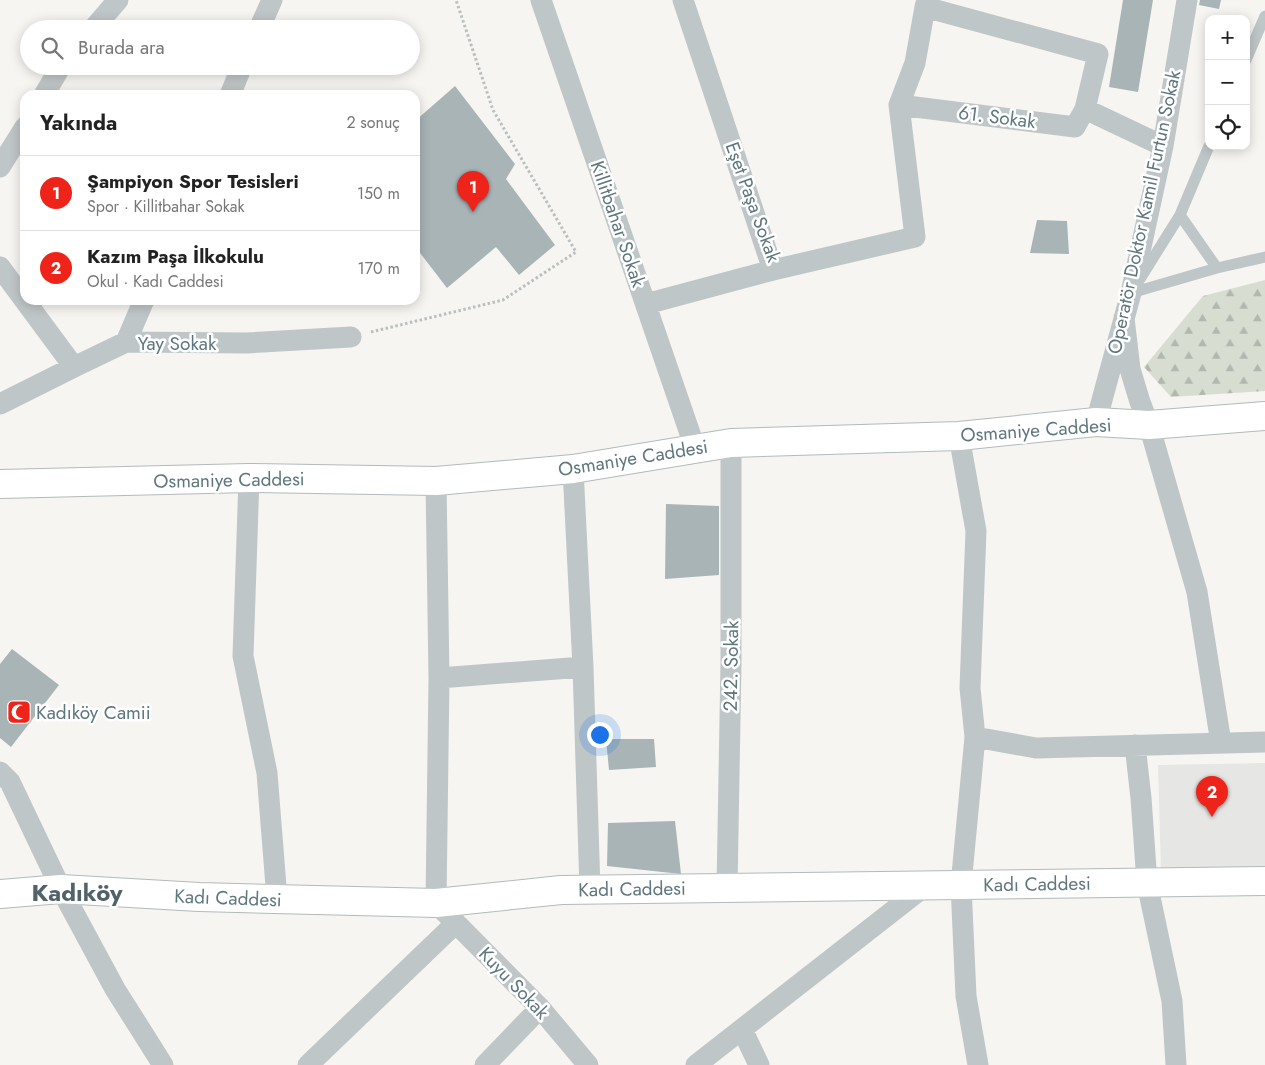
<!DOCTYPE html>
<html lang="tr">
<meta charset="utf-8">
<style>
:root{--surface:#fff;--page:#f6f6f6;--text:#222;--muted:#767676;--line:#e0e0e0;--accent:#ee2319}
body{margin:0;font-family:Jost,sans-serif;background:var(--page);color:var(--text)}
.controls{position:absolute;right:15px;top:15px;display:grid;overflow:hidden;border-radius:10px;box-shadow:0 2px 12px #0003}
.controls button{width:45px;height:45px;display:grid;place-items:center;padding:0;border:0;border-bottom:1px solid var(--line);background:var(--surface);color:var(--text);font:25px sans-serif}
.you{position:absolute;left:599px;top:734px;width:18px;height:18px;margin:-12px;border:4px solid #fff;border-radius:50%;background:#1a73e8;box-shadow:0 0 0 8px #1a73e833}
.badge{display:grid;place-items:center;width:32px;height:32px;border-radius:50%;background:var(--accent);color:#fff;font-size:16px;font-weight:700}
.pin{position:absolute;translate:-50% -41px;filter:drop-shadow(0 1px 2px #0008)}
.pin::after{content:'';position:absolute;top:26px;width:18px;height:15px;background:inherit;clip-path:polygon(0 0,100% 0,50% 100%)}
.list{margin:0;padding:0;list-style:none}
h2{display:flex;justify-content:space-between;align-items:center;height:65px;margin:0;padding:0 20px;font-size:21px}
h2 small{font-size:16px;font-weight:400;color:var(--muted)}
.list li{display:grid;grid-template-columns:32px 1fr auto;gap:15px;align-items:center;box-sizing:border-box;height:75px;padding:0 20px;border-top:1px solid var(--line)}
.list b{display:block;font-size:19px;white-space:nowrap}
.list p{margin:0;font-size:16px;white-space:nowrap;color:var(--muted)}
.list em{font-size:16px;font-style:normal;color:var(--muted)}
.icon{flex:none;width:28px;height:28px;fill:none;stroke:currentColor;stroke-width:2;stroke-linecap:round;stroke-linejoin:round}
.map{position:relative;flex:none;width:1265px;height:1065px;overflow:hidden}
.search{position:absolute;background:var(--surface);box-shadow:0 2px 12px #0003;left:20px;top:20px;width:400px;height:55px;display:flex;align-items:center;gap:12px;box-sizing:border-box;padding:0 18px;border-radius:28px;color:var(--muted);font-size:19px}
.panel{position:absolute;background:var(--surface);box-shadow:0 2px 12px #0003;left:20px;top:90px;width:400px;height:215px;border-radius:15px}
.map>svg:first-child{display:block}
.built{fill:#e6e6e5}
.forest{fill:url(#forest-firs)}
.building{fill:#a8b4b6}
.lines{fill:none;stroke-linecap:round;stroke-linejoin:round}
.secondary-casing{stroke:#b2babc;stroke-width:30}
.path{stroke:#bbbfc0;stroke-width:3;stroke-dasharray:2.5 2.5;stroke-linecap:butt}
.lane{stroke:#bfc6c8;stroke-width:11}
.street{stroke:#bfc6c8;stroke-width:21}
.secondary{stroke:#fff;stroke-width:28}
.labels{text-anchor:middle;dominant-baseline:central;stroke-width:5;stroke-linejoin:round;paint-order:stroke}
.street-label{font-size:19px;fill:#5e777e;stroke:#fff}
.poi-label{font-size:19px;fill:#5e777e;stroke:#fff;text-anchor:start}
.district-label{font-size:24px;font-weight:bold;fill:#516369;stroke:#fff}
</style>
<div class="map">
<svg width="1265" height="1065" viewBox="0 0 1265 1065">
<defs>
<pattern id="forest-firs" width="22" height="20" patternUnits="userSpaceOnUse" patternTransform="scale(1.25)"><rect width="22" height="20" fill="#d8ddd2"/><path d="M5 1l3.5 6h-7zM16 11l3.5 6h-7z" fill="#b2b8b0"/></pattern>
</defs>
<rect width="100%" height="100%" fill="#f6f5f1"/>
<path class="built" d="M1265,763V869L1161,871L1158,765Z"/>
<path class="forest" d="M1265,280V391L1171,397L1144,367L1203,296Z"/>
<path class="building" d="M1123,0H1153L1138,92L1109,87Z
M1200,0H1221L1219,9L1199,5Z
M455,86L515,164L506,179L555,245L519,275L496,247L447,288L417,249L415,251V121Z
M1037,220L1067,221L1069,254L1030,253Z
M666,504L719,506V575L665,579Z
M12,649L59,685L11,747L0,738V664Z
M606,739H654L656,767L609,770Z
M675,821L681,874L607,866L608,823Z"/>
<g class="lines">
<g class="secondary-casing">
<path id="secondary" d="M0,484L249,478L436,481L573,469L731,443L959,436L1096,422L1149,425L1265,416
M0,894L61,889L199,897L436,903L561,890L1265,881"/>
</g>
<path class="path" d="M371,332L503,300L576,252L493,110L456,0H457"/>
<path class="lane" d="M1246,60L1265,16
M1180,215L1217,268
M1140,279L1180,215L1209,146
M1131,293L1217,268L1265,257"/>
<path class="street" d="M541,0L695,448
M683,0L773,270L915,237L899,105L915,63L925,7L927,0
M925,7L1098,54L1085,109L1163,146
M93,29L118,0
M259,29L272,0
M44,95L61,66
M230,95L242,66
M899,105L1075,127L1085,109
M0,167L25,127
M0,267L74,367L126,342L247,343L351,337
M646,304L773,270
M1124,318L1130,369L1140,402L1149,425L1197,592L1221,743
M126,342L144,300
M0,404L74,367
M1096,422L1131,293L1163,146L1187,0
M959,436L976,531L970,688L975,737L961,885L966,996L978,1065
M573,469L583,667L590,890
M249,478L243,656L267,773L277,899
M436,481L439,678L583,667
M439,678L436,903L540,1008L588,1065
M975,737L1036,748L1265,742
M1135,745L1141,798L1147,883L1172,1001L1176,1065
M0,772L10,782L61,889L115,989L163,1065
M727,888L731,663V443
M742,1029L759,1065
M308,1065L456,923
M485,1065L540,1008
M696,1065L925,886"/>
<use href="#secondary" class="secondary"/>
</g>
<defs>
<g id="mosque-square" transform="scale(1.25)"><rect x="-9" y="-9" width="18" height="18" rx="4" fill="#ee2319" stroke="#fff"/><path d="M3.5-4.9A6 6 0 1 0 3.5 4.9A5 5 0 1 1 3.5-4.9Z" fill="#fff"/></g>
</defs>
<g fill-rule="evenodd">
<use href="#mosque-square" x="19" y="712"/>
</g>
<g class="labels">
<g class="street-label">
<text transform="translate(997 117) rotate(7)">61. Sokak</text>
<text transform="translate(753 202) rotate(70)">Eşet Paşa Sokak</text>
<text transform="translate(1144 212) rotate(-78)">Operatör Doktor Kamil Furtun Sokak</text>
<text transform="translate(618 224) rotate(71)">Killitbahar Sokak</text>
<text x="177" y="343">Yay Sokak</text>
<text transform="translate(1036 430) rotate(-4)">Osmaniye Caddesi</text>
<text transform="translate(633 458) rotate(-9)">Osmaniye Caddesi</text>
<text transform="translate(229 480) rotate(-1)">Osmaniye Caddesi</text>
<text transform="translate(731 666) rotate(-89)">242. Sokak</text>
<text transform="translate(1037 884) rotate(-1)">Kadı Caddesi</text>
<text transform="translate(632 889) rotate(-1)">Kadı Caddesi</text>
<text transform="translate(228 898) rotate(2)">Kadı Caddesi</text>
<text transform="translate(514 983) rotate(46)">Kuyu Sokak</text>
</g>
<g class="poi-label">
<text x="36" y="712">Kadıköy Camii</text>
</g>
<g class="district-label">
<text x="77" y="892">Kadıköy</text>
</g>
</g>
</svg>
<div class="controls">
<button>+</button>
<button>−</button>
<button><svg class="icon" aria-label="locate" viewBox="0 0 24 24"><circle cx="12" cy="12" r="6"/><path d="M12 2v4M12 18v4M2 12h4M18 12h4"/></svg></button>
</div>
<div class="you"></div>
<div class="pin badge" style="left:473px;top:212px">1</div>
<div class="pin badge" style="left:1212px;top:817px">2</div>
<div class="search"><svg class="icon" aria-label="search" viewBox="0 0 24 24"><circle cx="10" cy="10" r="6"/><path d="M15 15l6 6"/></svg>Burada ara</div>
<section class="panel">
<h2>Yakında<small>2 sonuç</small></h2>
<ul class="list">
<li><span class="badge">1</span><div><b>Şampiyon Spor Tesisleri</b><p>Spor · Killitbahar Sokak</p></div><em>150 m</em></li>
<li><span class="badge">2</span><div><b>Kazım Paşa İlkokulu</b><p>Okul · Kadı Caddesi</p></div><em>170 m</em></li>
</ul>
</section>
</div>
